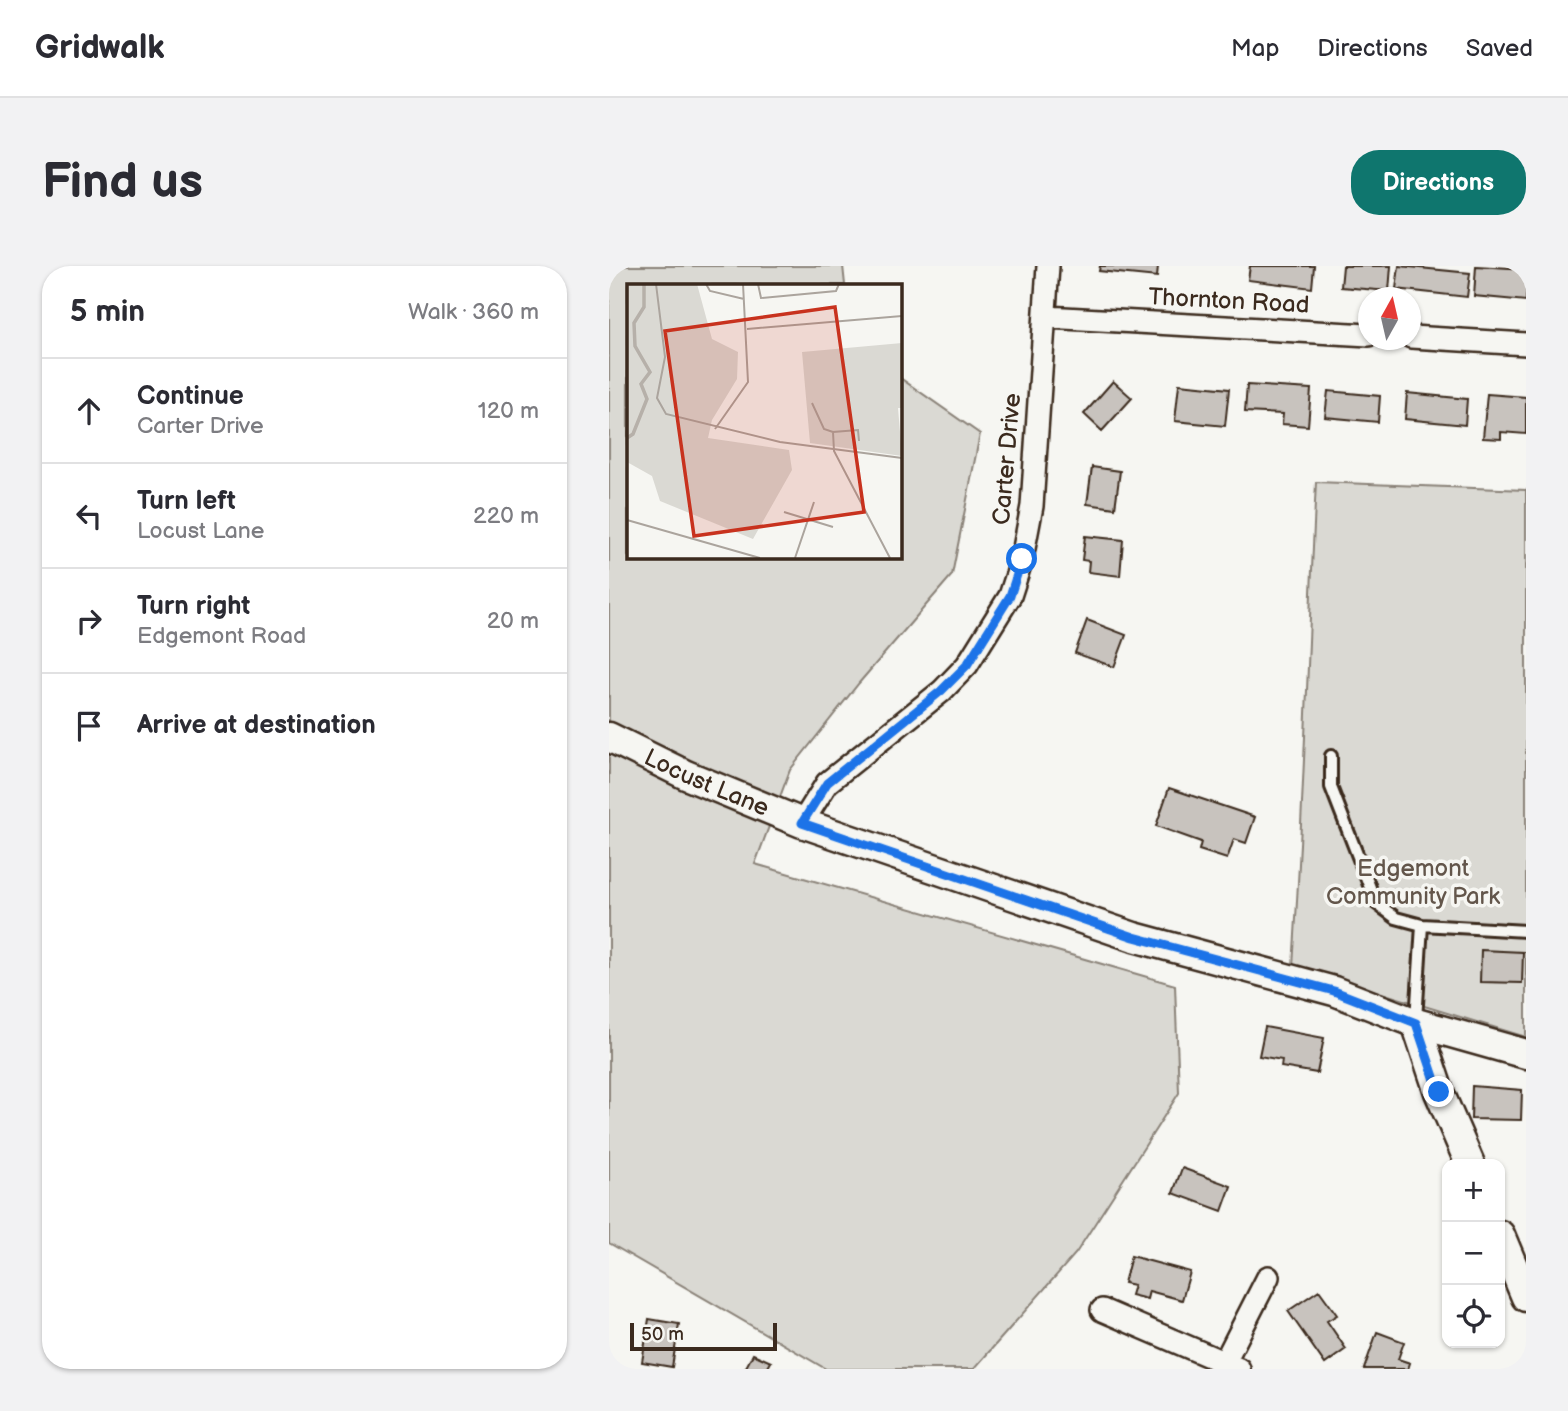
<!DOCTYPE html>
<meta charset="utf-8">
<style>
:root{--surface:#fff;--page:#f2f2f3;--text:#2b2b33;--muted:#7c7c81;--line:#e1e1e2;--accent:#0f766e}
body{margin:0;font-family:"Balsamiq Sans",sans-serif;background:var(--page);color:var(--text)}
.controls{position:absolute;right:21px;bottom:21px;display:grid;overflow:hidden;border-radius:14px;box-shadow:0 2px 5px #0004}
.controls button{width:63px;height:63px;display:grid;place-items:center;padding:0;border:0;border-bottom:2px solid var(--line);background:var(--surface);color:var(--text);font:35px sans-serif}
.compass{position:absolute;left:749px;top:21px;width:63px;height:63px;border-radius:50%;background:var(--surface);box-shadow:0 2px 5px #0004;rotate:8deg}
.scale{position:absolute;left:21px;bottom:18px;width:147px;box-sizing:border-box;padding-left:7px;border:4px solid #3b2a1e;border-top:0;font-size:19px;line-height:24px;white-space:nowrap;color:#3b2a1e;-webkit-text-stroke:5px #f6f6f2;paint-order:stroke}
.stop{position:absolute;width:21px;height:21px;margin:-16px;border:5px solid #1a73e8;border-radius:50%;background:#fff}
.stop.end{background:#1a73e8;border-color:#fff;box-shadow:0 2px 7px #0008}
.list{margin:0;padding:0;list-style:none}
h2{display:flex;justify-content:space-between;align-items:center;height:91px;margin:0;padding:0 28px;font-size:30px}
h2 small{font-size:23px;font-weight:400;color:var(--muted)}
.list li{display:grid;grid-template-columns:46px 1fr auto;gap:21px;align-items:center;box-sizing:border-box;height:105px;padding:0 28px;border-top:2px solid var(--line)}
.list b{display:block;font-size:26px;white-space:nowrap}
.list p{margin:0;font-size:23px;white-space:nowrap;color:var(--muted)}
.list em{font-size:23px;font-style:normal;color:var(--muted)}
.icon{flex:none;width:38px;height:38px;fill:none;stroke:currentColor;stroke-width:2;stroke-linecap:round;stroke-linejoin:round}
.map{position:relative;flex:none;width:917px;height:1103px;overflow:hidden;border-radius:28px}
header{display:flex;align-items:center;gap:42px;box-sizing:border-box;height:98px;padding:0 35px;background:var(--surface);border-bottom:2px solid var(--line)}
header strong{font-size:33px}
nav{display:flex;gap:38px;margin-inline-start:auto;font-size:24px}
.intro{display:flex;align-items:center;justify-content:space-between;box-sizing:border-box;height:168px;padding:0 42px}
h1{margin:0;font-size:49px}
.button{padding:18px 32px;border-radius:28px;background:var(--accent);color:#fff;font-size:24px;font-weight:700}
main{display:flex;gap:42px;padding:0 42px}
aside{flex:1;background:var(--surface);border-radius:28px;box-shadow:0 2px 5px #0004}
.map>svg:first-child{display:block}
.green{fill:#dad9d3;stroke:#8a8278;stroke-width:2}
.building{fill:#c8c3be;stroke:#3b2a1e;stroke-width:2}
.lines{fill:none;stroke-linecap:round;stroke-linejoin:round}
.lane-casing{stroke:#3b2a1e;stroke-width:16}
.street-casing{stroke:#3b2a1e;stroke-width:26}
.secondary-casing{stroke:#3b2a1e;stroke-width:33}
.lane{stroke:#f6f6f2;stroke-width:10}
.street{stroke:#f6f6f2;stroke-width:21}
.secondary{stroke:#f6f6f2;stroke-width:28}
.route{stroke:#1a73e8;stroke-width:9}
.labels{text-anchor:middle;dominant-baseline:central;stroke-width:7;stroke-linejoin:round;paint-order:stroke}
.street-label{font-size:24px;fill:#3b2a1e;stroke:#f6f6f2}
.park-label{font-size:24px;fill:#63564b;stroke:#f6f6f2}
.inset-river{fill:none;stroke:#b6b0a9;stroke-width:3.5}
.inset-road{fill:none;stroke:#aba49d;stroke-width:2}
.view{fill:#c8321e;fill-opacity:0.15;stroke:#c8321e;stroke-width:3.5}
.inset-edge{fill:none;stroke:#3b2a1e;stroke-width:3.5}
</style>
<header>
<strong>Gridwalk</strong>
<nav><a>Map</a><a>Directions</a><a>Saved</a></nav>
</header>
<div class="intro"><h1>Find us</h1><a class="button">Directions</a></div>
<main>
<aside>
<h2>5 min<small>Walk · 360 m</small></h2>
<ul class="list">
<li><svg class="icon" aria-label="ahead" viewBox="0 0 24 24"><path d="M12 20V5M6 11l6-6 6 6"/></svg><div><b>Continue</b><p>Carter Drive</p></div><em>120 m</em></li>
<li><svg class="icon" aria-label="left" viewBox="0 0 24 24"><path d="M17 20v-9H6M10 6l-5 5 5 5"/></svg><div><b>Turn left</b><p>Locust Lane</p></div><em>220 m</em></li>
<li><svg class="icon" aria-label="right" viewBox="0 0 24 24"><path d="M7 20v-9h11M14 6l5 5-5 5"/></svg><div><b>Turn right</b><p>Edgemont Road</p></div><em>20 m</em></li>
<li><svg class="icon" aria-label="arrive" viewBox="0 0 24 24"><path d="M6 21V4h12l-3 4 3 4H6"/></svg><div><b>Arrive at destination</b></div></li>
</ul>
</aside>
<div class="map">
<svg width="917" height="1103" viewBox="0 0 917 1103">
<rect width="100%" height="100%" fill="#f6f6f2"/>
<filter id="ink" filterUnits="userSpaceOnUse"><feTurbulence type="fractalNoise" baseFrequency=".0143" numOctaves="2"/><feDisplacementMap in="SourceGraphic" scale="14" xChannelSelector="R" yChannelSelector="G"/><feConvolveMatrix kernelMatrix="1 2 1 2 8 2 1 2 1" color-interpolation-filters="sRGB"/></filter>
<g filter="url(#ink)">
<path class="green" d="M0,0H234L236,19H19V290H290L291,112L371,168L343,309L250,417L181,504L146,598L566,719L570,827L467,987L365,1103H217L0,977Z
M707,216L917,224V771L684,700C695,539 699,377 707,216Z"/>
<path class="building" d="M491,0H549L548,11L490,5Z
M641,0H705L703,22L639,14Z
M734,0H782L780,25L732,21Z
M790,0L861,7L858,31L787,23Z
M867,0L917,3V35L865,30Z
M504,115L523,132L493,165L475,148Z
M570,118L620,123L616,160L566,155Z
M638,119L702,123L699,160L673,158L674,148L636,146Z
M719,125L771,130L769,156L716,151Z
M798,127L858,133L856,159L796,153Z
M878,128L917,131V168L892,166V173L874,172Z
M483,201L511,205L506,242L478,238Z
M476,270L514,274L511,310L479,306L480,295L473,294Z
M478,354L517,369L505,401L466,387Z
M560,522L646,551L637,577L625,573L618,593L590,584L592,576L547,560Z
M872,684L914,686L913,717L871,716Z
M656,761L715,772L708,807L672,801L673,794L650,790Z
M863,820L913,824L912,854L862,853Z
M573,902L622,920L613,945L564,927Z
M522,990L581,1006L573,1034L540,1025L538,1033L522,1029L525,1019L515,1017Z
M710,1024L728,1049L718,1055L737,1083L716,1098L679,1045Z
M40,1053L70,1058L63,1101L33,1096Z
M768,1066L795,1076L789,1093L801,1097L799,1103H755Z
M144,1088L162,1096L158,1103H136Z"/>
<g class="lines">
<g class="lane-casing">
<path id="lane" d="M722,490V521L767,637L787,652L813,659
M807,754L813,659L917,665"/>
</g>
<g class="street-casing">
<path id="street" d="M437,51L760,69
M802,71L917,78
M193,557L218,517L333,425L358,399L401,330L413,293L423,240L439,0
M493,1044L630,1103
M612,1103L659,1011"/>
</g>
<g class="secondary-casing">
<g id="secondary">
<path id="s1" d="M0,471L77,509L193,557L525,671L725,725L807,757L917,788"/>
<path d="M807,757L830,826L861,898"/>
<path d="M891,969L917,1031"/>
</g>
</g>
<use href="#lane" class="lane"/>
<use href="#street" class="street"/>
<use href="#secondary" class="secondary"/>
</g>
</g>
<g class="lines" filter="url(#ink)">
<path class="route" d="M413,293L401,330L358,399L332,425L218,517L193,557L525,671L725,725L807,757L830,826"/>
</g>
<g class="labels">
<g class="street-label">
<text transform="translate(620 35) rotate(3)">Thornton Road</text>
<text transform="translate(398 193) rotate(-85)">Carter Drive</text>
<text stroke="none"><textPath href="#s1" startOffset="108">Locust Lane</textPath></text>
</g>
<g class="park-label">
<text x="804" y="602">Edgemont<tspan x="804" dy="28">Community Park</tspan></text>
</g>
</g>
<g transform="translate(18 18)">
<rect width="275" height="275" fill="#f6f6f2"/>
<path d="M0,0H70L85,55L111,68L110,95L85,136L81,154L162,166L165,186L126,255L33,217L25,192L0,178ZM275,59V124H271L275,172L183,159L175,68Z" fill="#dad9d3"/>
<path class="inset-river" d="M0,154L6,150L20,115L14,100L23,88L8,62L7,39L17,23V0"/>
<path class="inset-road" d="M29,0L38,73L30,114L39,130L153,158L275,174M79,0L83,7L117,15M131,0L134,14L209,7L212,0M120,45L275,32M185,119L197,145L206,148M88,145L121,98L116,0M232,157L231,146L206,148L207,167L263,274M157,228L206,243M0,236L133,274M168,274L187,218"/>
<path class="view" d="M208,23L237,228L67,252L38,47Z"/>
<rect width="275" height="275" class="inset-edge"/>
</g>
</svg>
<div class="controls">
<button>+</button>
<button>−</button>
<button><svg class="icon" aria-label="locate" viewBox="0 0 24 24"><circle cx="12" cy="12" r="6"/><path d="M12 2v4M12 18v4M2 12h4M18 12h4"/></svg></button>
</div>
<svg class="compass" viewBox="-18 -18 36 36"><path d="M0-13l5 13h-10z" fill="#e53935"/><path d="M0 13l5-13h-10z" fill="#7c7c81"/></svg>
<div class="scale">50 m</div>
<div class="stop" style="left:413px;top:293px"></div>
<div class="stop end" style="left:830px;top:826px"></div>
</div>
</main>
